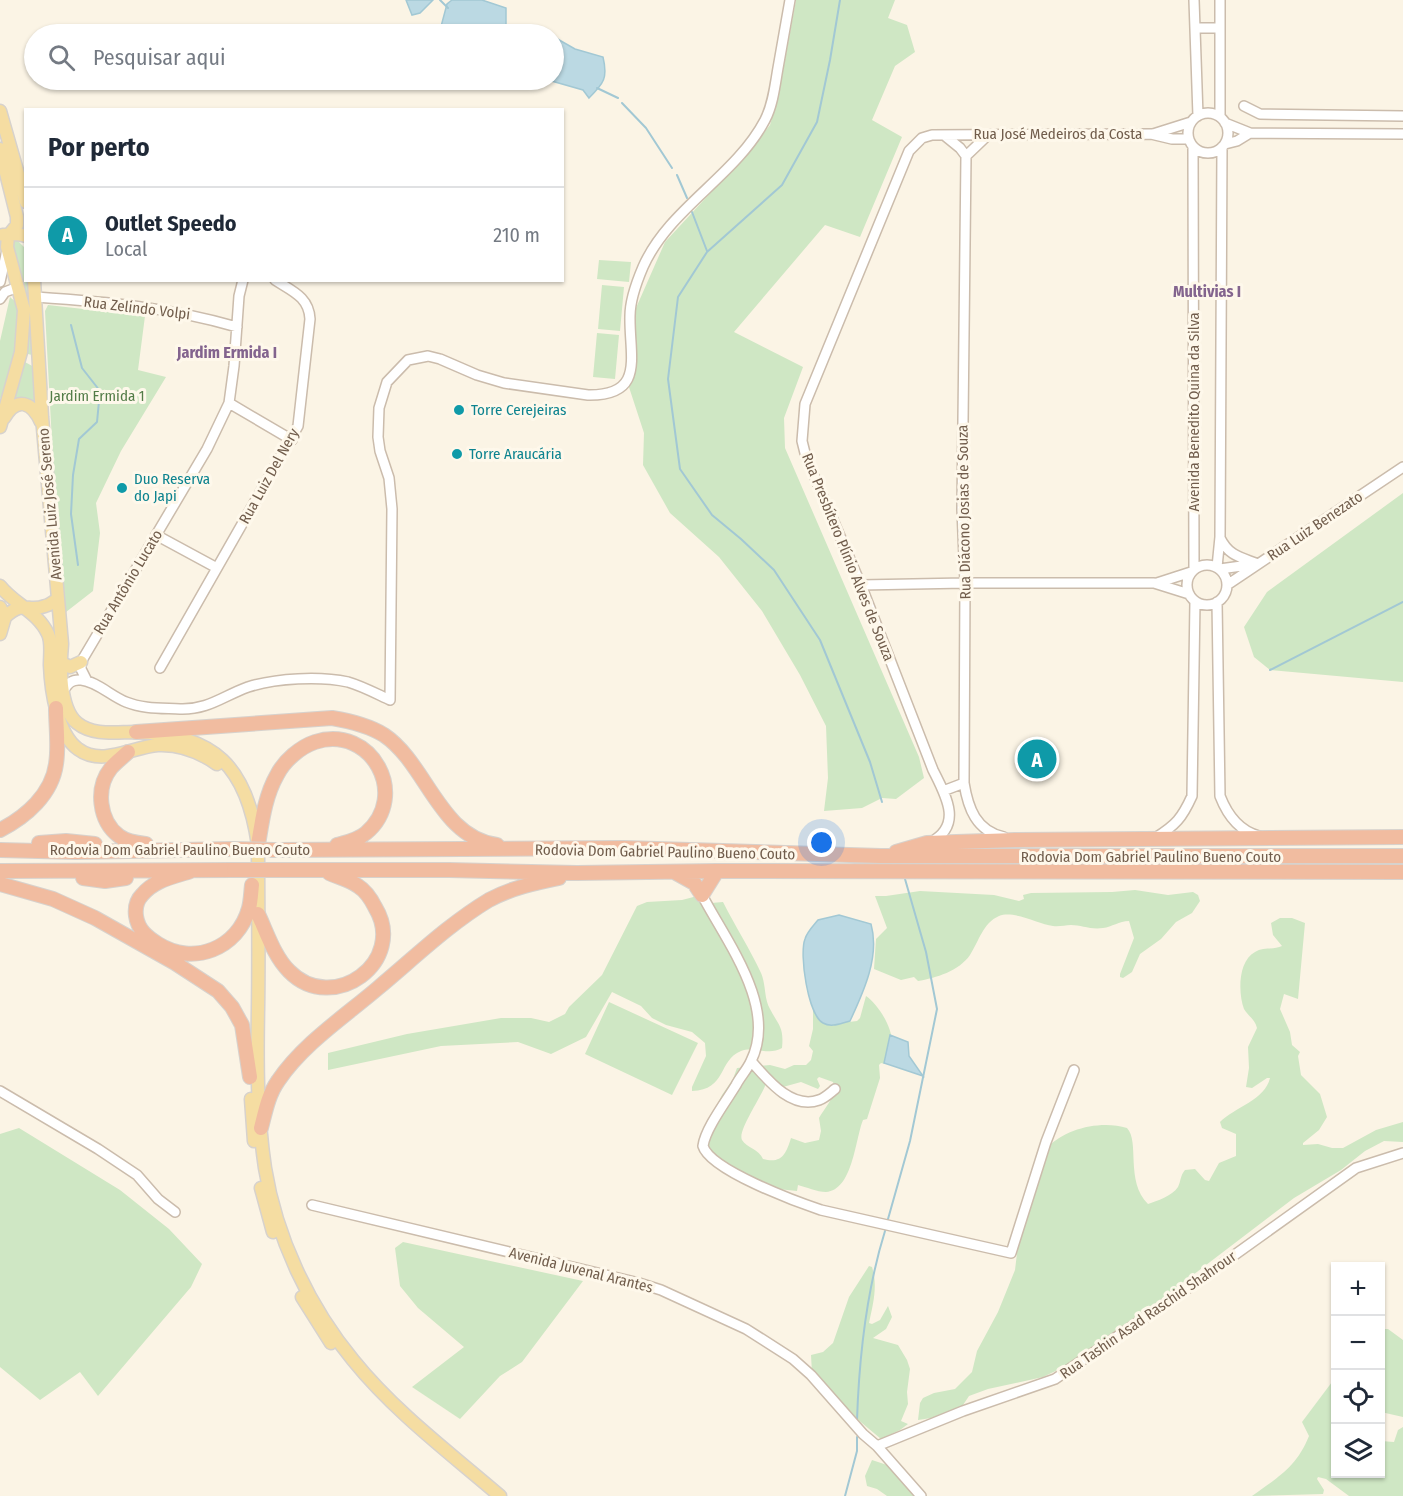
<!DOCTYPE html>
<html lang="pt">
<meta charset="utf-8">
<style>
:root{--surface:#fff;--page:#f6f6f7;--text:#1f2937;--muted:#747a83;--line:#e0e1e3;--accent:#b45309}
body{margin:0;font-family:"Fira Sans Condensed",sans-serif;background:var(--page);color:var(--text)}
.controls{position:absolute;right:18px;bottom:18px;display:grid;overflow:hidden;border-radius:0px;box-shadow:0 2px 4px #0004}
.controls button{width:54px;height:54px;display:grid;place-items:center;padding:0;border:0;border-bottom:2px solid var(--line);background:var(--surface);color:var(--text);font:30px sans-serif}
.you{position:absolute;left:822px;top:843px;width:21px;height:21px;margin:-15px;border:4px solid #fff;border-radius:50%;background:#1a73e8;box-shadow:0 0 0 9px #1a73e833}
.badge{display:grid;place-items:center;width:39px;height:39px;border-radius:50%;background:var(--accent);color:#fff;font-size:20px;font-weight:700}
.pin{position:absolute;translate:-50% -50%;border:3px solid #fff;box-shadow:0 2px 6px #0006}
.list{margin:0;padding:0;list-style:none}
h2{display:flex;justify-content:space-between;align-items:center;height:78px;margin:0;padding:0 24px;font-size:26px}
h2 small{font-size:20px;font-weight:400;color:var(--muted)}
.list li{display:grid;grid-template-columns:39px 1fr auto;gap:18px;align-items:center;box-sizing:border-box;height:96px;padding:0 24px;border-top:2px solid var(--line)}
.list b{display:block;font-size:22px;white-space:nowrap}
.list p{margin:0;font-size:20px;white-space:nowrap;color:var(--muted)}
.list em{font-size:20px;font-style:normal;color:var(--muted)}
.icon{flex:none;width:33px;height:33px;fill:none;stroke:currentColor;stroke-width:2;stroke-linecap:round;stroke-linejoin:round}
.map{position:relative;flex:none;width:1403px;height:1496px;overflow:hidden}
.search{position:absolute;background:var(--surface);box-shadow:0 2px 4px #0004;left:24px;top:24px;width:540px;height:66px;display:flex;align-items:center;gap:15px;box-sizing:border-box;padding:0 21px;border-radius:33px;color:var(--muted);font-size:22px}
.panel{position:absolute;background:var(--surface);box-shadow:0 2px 4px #0004;left:24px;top:108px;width:540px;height:174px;border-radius:0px}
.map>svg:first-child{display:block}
.green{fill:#cfe7c4;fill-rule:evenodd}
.water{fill:#bbd9e3;stroke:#a2c8d4;stroke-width:1.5}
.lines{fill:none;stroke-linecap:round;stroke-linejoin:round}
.stream{stroke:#a2c8d4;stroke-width:2}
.minor-casing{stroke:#cbbcac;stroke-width:12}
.major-casing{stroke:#d7d2cd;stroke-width:15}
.highway-casing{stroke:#d7d2cd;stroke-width:16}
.minor{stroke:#fff;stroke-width:9}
.major{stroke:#f5dda2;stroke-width:12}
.highway{stroke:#f1bca0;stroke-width:14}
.highway-bridge-casing{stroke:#d7d2cd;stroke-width:16;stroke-linecap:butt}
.highway-bridge{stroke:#f1bca0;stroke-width:14}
.culture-dot{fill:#0f9aa8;stroke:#fef8eb;stroke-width:2}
.labels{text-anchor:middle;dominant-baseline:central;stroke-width:6;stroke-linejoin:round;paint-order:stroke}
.street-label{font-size:15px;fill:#715d4c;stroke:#fef8eb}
.park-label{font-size:15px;fill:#537c48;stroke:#fef8eb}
.culture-label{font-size:15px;fill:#0d838f;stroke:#fef8eb;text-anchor:start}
.neighbourhood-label{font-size:16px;font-weight:bold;fill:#83648e;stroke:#fef8eb}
</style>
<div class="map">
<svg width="1403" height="1496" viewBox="0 0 1403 1496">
<rect width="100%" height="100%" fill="#fbf4e5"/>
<path class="green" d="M796,0H895L888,18L907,25L915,52L895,66L872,120L902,137L860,237L825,225L734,332L803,367L784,418L785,448L919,757L924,778L896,799L882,798L862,808L824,811L828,778L826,726L800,675L762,611L719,557L670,513L643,465L644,433L627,381L635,364L636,308L665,242L750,150L770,125L778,98Z
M17,240L24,247L26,280L28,281L34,352L32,355L28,354L27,350L12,243Z
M599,260L631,262L629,282L597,279Z
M602,285L624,287L620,331L598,329Z
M10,297C12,299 15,301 17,303C27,319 7,382 0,400V341Z
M48,305L145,316L138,370L166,377L121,451L96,503L100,533L93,591L66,612L53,461L45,311Z
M597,333L619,335L615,379L593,377Z
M23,361L36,368L39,412L8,405Z
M1403,493V682L1270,670L1254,657L1244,627L1267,592Z
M1135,890L1168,895L1193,892L1198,895L1200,901L1192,913L1176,922L1161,939L1140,954L1132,972L1123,978L1120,977V974L1134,938L1129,921C1119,921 1112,927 1103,928C1091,930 1081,925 1071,925C1065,925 1059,927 1053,926C1038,924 1014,910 999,916C983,923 979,941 970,955C959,971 936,978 918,981L914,977L901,980L874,969L876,939L887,928L875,896H886L920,891L994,895L1019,901L1024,899L1023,895L1031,893L1112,892Z
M705,894L711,903L723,902C735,926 750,949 761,973C766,984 764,999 770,1009C779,1026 784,1027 782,1048C769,1056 754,1046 741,1051C718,1060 727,1090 692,1091V1087L706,1056L705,1043L692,1032L666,1025L652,1018L641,1006L612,992L586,1037L551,1054L518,1042L441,1046L328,1070V1053L407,1034L501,1018H531L549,1022L565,1014L569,1007L602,975L637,906L647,902L682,900Z
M1280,918H1292L1305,923L1298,999L1284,994L1280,1009L1290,1032L1292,1045L1300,1052L1298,1056L1301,1075L1320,1094L1327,1117L1319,1130L1303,1143V1145L1318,1144L1332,1148H1343L1376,1130L1403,1122V1142L1384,1141L1365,1151L1341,1170L1294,1198L1126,1326L1068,1365L1043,1377L988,1389L969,1396L963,1405L956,1409L931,1418L918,1420L920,1403L923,1398L934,1393L955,1389L972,1372L977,1351L998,1312L1015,1270L1021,1220L1047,1148C1065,1128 1102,1120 1127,1128C1140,1142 1125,1181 1148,1204C1157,1201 1172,1196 1178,1187C1181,1181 1180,1176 1185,1170L1195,1169L1205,1180L1209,1181L1219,1163L1236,1156V1134L1222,1128L1220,1122C1235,1107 1265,1100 1270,1078H1267L1252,1088L1246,1087L1249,1068L1248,1047L1257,1028C1255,1019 1248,1016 1244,1009C1238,993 1238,961 1255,952C1263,947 1274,950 1282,946L1273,935L1271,923Z
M866,996C879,1005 894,1030 892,1046C892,1052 887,1059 885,1064L881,1063L879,1065L880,1078L867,1119L863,1120C855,1140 853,1190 826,1192C817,1192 806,1187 798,1185L797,1191L759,1187L711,1153L708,1141L711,1117L722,1095L733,1079L737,1068L770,1065L785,1069L794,1065H806L811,1060L813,1051L809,1046L813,1029V1005L849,1022L857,1021L860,1018ZM819,1077L833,1082C838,1095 825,1107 819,1118L821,1131L819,1140L805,1143L791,1138C786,1154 782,1164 763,1159C759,1149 747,1148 742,1140C737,1131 763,1095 766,1083L783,1087L801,1082L818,1089L820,1086L817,1079Z
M609,1002L698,1043L672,1095L585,1054Z
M19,1128L120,1190L169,1229L202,1264L191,1287L98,1396L80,1372L40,1400L0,1367V1134Z
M403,1242L583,1281L522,1362L500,1376L460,1419L412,1387L464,1347L418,1308L400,1286L395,1248Z
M869,1266L872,1267C878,1286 873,1304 869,1323L872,1324L880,1320L888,1306L892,1317L886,1329L873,1338L898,1345L907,1360L910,1369L907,1392L908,1404L901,1421L908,1424L900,1430L881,1439L850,1413L812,1373L811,1355L823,1352L833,1343L849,1297Z
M1384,1329H1388L1403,1340V1417L1381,1412L1380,1330Z
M1335,1378L1336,1474H1380L1381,1441L1394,1442L1398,1430L1403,1427V1496H1349L1326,1479L1318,1477L1317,1479L1324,1490L1323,1494L1252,1496C1278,1477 1296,1468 1309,1436L1302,1422Z
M872,1460L890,1466L917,1496H887L877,1489L867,1486L865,1476Z"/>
<path class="water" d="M406,0H433L420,13L412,15Z
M452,0H482L506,8V34H439L447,4Z
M554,37L575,49L603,57C608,78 604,83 589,98L583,90L548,80H554Z
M839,915L871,924C880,956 864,991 850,1021C841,1023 832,1028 823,1023C808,1015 799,954 805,939C807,932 814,925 818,920Z
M890,1035L908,1042L909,1056L923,1076L884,1063Z"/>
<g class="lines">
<path class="stream" d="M440,0L448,8
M840,0L830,60L817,122L782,185L707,252L678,297L668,379L680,469L712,515L741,539L774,570L820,640L870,762L882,802
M597,88L618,98
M622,103L646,128L672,168
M677,175L687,198
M692,212L707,251
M71,325L82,368L100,391L97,422L79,439L73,475L71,514L78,565
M1270,670L1403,602
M888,1219L910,1141L937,1009L926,952L905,879
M857,1420C859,1360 867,1289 885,1231
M845,1496L857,1451V1437"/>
<g class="minor-casing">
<path id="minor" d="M1194,0L1198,116
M1195,28H1220
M1244,106L1260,114L1403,116
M1188 133a20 20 0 1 1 40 0a20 20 0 1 1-40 0Z
M1220,117V0
M1225,123L1250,133L1403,134
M989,134L966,156L962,509L965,583L964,783C968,808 976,831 1004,837
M1153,134L1191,122
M944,135L960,148L966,156
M1225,144L1237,141L1250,133
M1193,147L1194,569
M0,282L7,250
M36,297C107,302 168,307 237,327
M0,299L5,292L18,287
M229,403L292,440
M156,535L217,568
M1220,538C1229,556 1240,557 1258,564
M1187 585a20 20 0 1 1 40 0a20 20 0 1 1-40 0Z
M1217,567L1220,537L1222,147
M1220,569L1256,564
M1157,583L1191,572
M861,585L965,583H1154L1189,594
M1227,585L1403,467
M1217,602L1220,796C1227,814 1239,831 1259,836
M160,668L298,426L310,319C309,297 292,291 275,280
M87,681L81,669V662L207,449L229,403L234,366L239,296L243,280
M63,691C68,684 71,679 81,680C96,681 111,696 126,702C143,709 162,708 180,709C208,710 223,696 248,687C276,678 320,676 348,682C362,686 377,694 390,700L392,509L389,478L380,451L378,437L379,408L387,382L408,360L428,356L440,359L477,375L504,383L588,395C646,396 629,356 630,316C630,301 637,281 643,267C669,208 735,177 765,120C773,105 775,85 778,68C782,45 786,23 790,0
M943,791L964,783
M1155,838C1176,825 1182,818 1192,796L1195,601
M931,842C963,825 946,796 933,770L861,585L806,457L802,441L805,404L909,151L922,138L932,135L1151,134L1172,139H1189
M702,895C726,941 778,1007 751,1061C747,1070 740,1077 736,1085C727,1100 705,1129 703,1146C710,1170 797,1202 821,1210L1011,1253L1046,1142L1074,1070
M751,1061C767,1079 791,1110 819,1100C825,1098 830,1093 835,1089
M0,1091L98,1149L137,1175L158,1199L175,1212
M312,1205L639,1283L661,1290L746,1329L793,1359L811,1375L863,1434L877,1446L921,1496
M877,1446L963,1411L1055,1379L1194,1284L1356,1168L1403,1153"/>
</g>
<g class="major-casing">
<path id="major" d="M0,111L26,202
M0,149L17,217V225L8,236L7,247L24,310L21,352L0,427
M3,235L17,234L26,236
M34,280L42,417L62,644C60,665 59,708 77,723C93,736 116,732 135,732C215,734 247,767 258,845C258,900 259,954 258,1009C257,1062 257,1115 265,1168C276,1237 309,1307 353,1360C395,1412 450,1453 500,1496
M4,418C17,396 32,402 41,422
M0,586C14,604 38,612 48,634C52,642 50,655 50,665C51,690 57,734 78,749C102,767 132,747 158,745C180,744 200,752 217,764
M0,607L5,617L0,634
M5,617C24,599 27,613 45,606C50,605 54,601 58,599
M60,662L70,667L81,662
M251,1099L254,1141
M261,1188L273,1232
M302,1297L331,1343"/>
</g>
<g class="highway-casing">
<path id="highway" d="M136,732L332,718C350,721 368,725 384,735C427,764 439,837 497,845
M128,752C123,757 116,762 111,768C95,788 99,821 119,836C127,842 137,843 146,844
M0,830C26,817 52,794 56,764C59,746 56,726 56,708
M39,843L66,841L95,844
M258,845C262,821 265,796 277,775C284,761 300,747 315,742C372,724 410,796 366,833C358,840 347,842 337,845
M0,850L76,852L233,849
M274,850L624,848L881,856H1403
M896,852L927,843L1015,840L1403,837
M278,870H449L577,873L717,871L1403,872
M0,871L234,870
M191,871C173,877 154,880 142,895C136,901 135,908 136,916C138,930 147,937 158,944C193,966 238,949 249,908C251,901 251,893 252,885
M676,873L694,883L702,895L717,871
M83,878L105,881L126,878
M0,884L53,899L95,918L175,963L218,991L232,1007L242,1025L250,1077
M258,914C267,933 274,956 289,971C333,1016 408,961 375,907C371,899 366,891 358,886C350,880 338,877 329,873
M261,1128C265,1113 268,1095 278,1081C303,1044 344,1017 378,988C414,958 449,924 489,900C511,888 535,883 559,878"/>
</g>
<use href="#minor" class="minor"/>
<use href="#major" class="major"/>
<use href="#highway" class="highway"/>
<g class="highway-bridge-casing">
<path id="highway-bridge" d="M233,849L274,850
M234,870H278"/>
</g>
<use href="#highway-bridge" class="highway-bridge"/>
</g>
<g class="culture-dot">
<circle cx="459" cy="410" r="6"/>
<circle cx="457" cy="454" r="6"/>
<circle cx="122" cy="488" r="6"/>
</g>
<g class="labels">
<g class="street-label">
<text x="1058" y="134">Rua José Medeiros da Costa</text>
<text transform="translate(137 308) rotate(7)">Rua Zelindo Volpi</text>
<text transform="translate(1194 412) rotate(-90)">Avenida Benedito Quina da Silva</text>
<text transform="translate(269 476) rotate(-61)">Rua Luiz Del Nery</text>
<text transform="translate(50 504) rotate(-95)">Avenida Luiz José Sereno</text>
<text transform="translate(964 512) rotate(-91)">Rua Diácono Josias de Souza</text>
<text transform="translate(1315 526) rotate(-34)">Rua Luiz Benezato</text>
<text transform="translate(848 557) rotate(68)">Rua Presbítero Plínio Alves de Souza</text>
<text transform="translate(128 582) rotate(-59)">Rua Antônio Lucato</text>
<text x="180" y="850">Rodovia Dom Gabriel Paulino Bueno Couto</text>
<text transform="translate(665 852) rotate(1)">Rodovia Dom Gabriel Paulino Bueno Couto</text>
<text x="1151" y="857">Rodovia Dom Gabriel Paulino Bueno Couto</text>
<text transform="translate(581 1270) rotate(14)">Avenida Juvenal Arantes</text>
<text transform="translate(1148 1315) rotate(-35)">Rua Tashin Asad Raschid Shahrour</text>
</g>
<g class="park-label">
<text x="97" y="396">Jardim Ermida 1</text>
</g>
<g class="culture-label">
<text x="471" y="410">Torre Cerejeiras</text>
<text x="469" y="454">Torre Araucária</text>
<text x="134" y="479">Duo Reserva<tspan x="134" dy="17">do Japi</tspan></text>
</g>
<g class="neighbourhood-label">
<text x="1207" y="291">Multivias I</text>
<text x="227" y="352">Jardim Ermida I</text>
</g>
</g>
</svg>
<div class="controls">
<button>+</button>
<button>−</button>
<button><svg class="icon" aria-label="locate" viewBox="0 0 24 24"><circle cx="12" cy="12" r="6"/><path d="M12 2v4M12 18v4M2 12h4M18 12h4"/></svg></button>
<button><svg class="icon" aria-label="layers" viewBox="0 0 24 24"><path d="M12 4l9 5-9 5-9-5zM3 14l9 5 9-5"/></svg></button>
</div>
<div class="you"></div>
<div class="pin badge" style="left:1037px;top:759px;background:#0f9aa8">A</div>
<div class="search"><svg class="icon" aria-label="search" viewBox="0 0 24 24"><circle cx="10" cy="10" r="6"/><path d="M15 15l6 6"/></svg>Pesquisar aqui</div>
<section class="panel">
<h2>Por perto<small></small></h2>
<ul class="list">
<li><span class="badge" style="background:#0f9aa8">A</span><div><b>Outlet Speedo</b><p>Local</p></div><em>210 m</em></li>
</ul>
</section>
</div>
